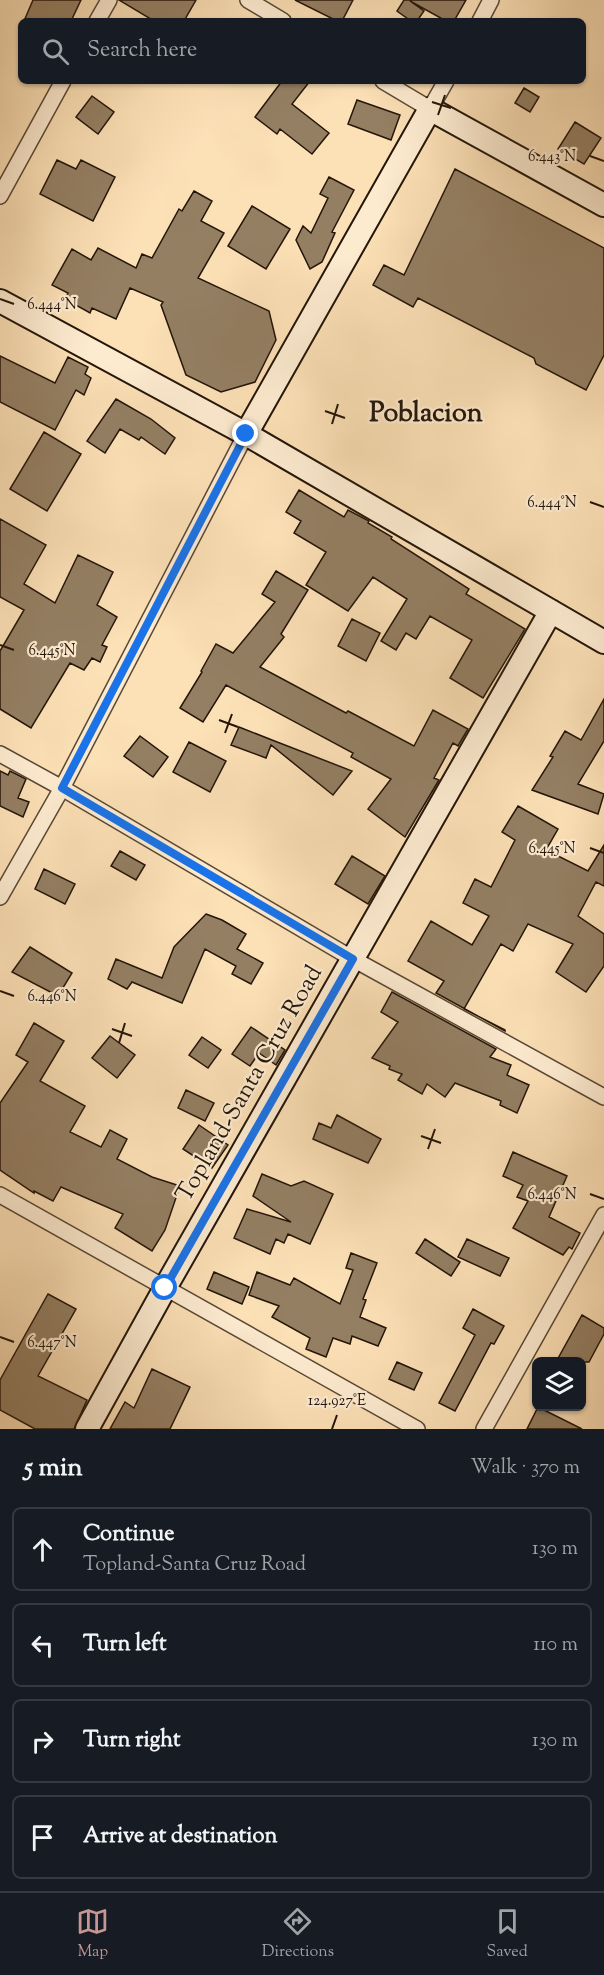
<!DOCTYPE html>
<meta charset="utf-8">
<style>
:root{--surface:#171b24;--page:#242831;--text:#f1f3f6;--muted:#9ea1a6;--line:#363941;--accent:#c59692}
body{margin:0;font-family:"Sorts Mill Goudy",serif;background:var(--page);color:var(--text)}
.controls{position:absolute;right:18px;bottom:18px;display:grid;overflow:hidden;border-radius:9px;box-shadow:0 2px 4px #0004}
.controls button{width:54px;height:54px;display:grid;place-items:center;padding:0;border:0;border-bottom:2px solid var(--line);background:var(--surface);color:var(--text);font:30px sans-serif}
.stop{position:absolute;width:18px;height:18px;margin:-14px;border:4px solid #1a73e8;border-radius:50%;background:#fff}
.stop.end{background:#1a73e8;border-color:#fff;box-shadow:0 2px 6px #0008}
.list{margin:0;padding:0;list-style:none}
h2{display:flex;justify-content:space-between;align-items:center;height:78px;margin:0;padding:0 24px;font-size:26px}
h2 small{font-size:20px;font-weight:400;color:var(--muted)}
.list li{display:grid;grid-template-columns:39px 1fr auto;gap:18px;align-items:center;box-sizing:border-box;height:84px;margin:0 12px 12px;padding:0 12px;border:2px solid var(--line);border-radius:9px}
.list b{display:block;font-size:22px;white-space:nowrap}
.list p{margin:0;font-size:20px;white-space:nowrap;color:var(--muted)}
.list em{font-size:20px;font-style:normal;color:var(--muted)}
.icon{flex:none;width:33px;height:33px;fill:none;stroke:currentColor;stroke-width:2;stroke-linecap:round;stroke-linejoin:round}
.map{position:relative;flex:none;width:604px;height:1429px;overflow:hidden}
.search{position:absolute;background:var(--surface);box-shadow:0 2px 4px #0004;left:18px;right:18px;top:18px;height:66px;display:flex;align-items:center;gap:15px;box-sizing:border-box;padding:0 21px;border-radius:9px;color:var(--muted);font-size:22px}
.sheet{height:462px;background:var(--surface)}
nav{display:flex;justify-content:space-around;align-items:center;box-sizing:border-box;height:84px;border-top:2px solid var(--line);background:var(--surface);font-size:16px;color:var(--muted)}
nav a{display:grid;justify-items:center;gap:3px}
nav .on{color:var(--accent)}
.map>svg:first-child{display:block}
.building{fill:#947f63;stroke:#241509;stroke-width:1.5}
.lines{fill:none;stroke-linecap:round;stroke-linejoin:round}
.street-casing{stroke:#5a4834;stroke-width:18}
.secondary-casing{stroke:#241509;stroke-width:26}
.street{stroke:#fdebd0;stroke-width:15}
.secondary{stroke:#fdebd0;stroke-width:22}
.route{stroke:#1a73e8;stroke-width:8}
.ticks{fill:none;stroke:#241509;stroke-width:2}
.labels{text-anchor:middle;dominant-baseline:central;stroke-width:4.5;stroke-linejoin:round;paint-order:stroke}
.street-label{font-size:24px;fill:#241509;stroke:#fdebd0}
.quarter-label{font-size:27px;font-weight:bold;fill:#241509;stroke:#fdebd0}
.ticks-label{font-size:15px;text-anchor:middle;fill:#241509;stroke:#fdebd0;stroke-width:4.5;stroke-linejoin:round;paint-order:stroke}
</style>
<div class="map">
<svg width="604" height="1429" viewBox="0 0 604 1429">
<rect width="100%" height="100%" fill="#fce0b6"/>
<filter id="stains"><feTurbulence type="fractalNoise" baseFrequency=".00333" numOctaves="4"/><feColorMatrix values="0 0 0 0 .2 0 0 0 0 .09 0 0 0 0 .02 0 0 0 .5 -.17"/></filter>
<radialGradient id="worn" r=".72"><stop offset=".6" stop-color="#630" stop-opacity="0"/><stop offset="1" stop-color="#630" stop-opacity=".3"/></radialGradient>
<path class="building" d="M33,0H81L71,21H24Z
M119,0H196L184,21H154Z
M295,0H353L342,21H337Z
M404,0H466L454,21H446L410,1L424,11L417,21H411L397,11Z
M282,81H310L292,104L329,133L312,154L280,129L277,134L255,117Z
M524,88L539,97L530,112L515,103Z
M92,96L114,112L98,134L76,117Z
M357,100L400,115L391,140L348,124Z
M575,122L601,138L584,164L558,149Z
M57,160L76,169L81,160L115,177L93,221L40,194Z
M455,169L604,248V355L586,390L536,364L534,358L418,298L413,307L373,285L384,265L404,275Z
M329,177L354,190L332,232L335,233L322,262L310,269L296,240L303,226L311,233L328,198L320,194Z
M194,191L212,201L201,221L224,233L198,278L269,311L276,340L255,382L221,392L186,375L161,305L163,302L130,288L116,319L92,308L90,313L65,299L68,293L52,285L72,249L91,260L98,248L136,268L142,254L152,258L179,209L182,211Z
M252,206L290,229L266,269L228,246Z
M0,356L55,383L68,357L88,367L85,374L91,378L84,395L76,390L55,430L0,402Z
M116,399L151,419L175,438L165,454L141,437L139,440L120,429L105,453L87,441Z
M44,432L81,454L47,511L10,489Z
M299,490L344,517L348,510L369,521L368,523L392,537L391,539L469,589L466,594L525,629L483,698L450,678L472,640L430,616L416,639L406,633L396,650L381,641L407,599L373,577L348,611L306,585L326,552L294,533L301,521L286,512Z
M0,519L46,545L24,584L55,603L78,555L113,572L97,605L117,617L102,645L107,647L100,662L92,658L84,670L70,663L31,728L0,709V651L24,610L0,597Z
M276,571L308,590L281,634L284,637L260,667L346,713L348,711L414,746L433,710L468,729L458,746L453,743L434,778L439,780L405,837L368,809L391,779L351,757L353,753L226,685L203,722L180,708L202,672L201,671L216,644L233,653L275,602L262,594Z
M352,619L380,633L366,661L338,646Z
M604,699V741L578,784L604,794L598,814L532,790L553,757L550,756L565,731L581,740Z
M239,727L272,740L352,771L333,795L271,745L266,758L231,745Z
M140,736L168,757L153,777L124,756Z
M189,742L226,761L210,792L173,772Z
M0,771L8,775L10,771L26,779L18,798L29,802L23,817L0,806Z
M518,806L558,829L546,850L588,871L604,845V886L596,882L578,916L604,934V966L586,992L556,972L573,944L528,924L513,951L501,944L464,1009L505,1030V1031L436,993L444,981L408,961L431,921L472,945L489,916L463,903L475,879L491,887L515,840L502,832Z
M120,851L145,865L136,880L111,866Z
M352,856L385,876L368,904L335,884Z
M44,869L75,884L65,904L35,889Z
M206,914L222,920L246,934L237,949L263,963L251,984L232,974L236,966L205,949L182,1003L132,982L127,989L108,979L116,959L162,978L174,947Z
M30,947L72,973L58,996L12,972Z
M392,992L496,1049L490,1057L511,1065L507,1075L529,1085L517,1113L500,1105L501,1101L455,1083L445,1097L427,1084L422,1094L398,1080L402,1074L389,1069L390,1066L372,1058L398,1022L381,1012Z
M34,1023L64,1041L40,1081L85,1106L70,1132L101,1147L110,1130L127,1139L117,1159L152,1177L180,1186L165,1230L152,1251L115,1228L123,1214L61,1187L53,1201L34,1191V1193L0,1170V1103L28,1062L16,1055Z
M251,1027L285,1050L276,1065L259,1053L250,1066L232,1054Z
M110,1036L135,1055L117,1078L92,1058Z
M202,1037L221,1050L208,1068L189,1055Z
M186,1090L214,1103L205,1121L178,1108Z
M337,1115L381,1139L368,1163L313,1139L319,1123L331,1128Z
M199,1125L228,1145L212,1168L183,1149Z
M513,1152L567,1176L549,1217L580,1233L572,1249L569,1247L563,1255L513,1228L528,1201L517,1197L523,1185L503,1176Z
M262,1174L291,1186L304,1181L333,1194L310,1244L288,1234L284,1243L276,1239L270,1254L234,1238L247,1209L291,1222L253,1196Z
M425,1239L460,1262L451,1276L416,1253Z
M467,1239L509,1258L500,1276L458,1257Z
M351,1253L377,1263L363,1299L366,1300L360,1317L386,1328L378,1346L352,1336L350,1344L333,1338L326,1357L306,1349L310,1338L272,1317L279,1306L249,1295L257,1272L290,1285L294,1278L340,1304L353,1270L346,1268Z
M214,1272L249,1287L242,1304L207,1289Z
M48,1294L76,1309L38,1376L87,1400L74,1429H35L0,1410V1380Z
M473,1309L504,1326L494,1344L491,1343L455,1411L439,1403L475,1335L463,1328Z
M582,1315L604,1328V1334L589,1362H556Z
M397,1362L422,1373L414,1390L389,1379Z
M152,1369L190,1387L170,1429H110L125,1402L134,1408Z
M538,1407L582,1429H527Z"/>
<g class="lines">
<g class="street-casing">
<path id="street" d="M248,0L283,21
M97,21L109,0
M480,21L491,0
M383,81L430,109L446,81
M0,196L63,81
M0,754L62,788L353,959L604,1097
M0,897L62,788L246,434
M0,1195L417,1429
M484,1429L604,1215"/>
</g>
<g class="secondary-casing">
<path id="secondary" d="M0,301L246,434L604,642
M246,434L430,109L604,205
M87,1429L165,1288L551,611"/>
</g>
<use href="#street" class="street"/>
<use href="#secondary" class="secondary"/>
</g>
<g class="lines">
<path class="route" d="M165,1288L353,959L62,788L246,434"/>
</g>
<path class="ticks" d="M432,102L451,108M438,115L445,95M590,156L604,161M0,299L14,304M325,411L345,418M332,424L338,404M590,502L604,507M0,645L14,650M219,720L238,727M225,733L232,714M590,848L604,853M0,991L14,996M112,1029L132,1036M119,1043L125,1023M421,1136L441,1143M428,1149L435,1129M590,1194L604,1199M0,1337L14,1342M332,1429L337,1415"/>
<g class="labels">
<g class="street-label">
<text transform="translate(250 1084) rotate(-60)">Topland-Santa Cruz Road</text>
</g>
<g class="quarter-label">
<text x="426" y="414">Poblacion</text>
</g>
</g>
<g class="ticks-label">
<text x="552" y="161">6.443°N</text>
<text x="52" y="309">6.444°N</text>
<text x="552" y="507">6.444°N</text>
<text x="52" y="655">6.445°N</text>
<text x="552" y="853">6.445°N</text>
<text x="52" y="1001">6.446°N</text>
<text x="552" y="1199">6.446°N</text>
<text x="52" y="1347">6.447°N</text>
<text x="337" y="1405">124.927°E</text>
</g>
<rect width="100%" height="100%" filter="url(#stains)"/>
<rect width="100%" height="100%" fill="url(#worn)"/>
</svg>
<div class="controls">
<button><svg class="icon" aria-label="layers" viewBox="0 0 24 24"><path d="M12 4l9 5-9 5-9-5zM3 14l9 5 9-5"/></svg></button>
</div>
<div class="stop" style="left:165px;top:1288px"></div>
<div class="stop end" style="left:246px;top:434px"></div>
<div class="search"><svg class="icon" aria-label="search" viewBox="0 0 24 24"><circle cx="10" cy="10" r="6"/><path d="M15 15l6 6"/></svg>Search here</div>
</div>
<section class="sheet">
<h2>5 min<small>Walk · 370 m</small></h2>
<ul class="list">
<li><svg class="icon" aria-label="ahead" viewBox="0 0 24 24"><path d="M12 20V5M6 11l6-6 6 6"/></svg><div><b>Continue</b><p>Topland-Santa Cruz Road</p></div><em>130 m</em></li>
<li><svg class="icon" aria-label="left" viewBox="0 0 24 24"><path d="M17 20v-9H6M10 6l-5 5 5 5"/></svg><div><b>Turn left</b></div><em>110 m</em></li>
<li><svg class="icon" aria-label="right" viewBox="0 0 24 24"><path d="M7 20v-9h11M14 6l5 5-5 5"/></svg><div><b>Turn right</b></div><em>130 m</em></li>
<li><svg class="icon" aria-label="arrive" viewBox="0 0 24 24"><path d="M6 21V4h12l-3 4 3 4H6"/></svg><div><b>Arrive at destination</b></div></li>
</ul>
</section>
<nav>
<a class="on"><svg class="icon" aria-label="map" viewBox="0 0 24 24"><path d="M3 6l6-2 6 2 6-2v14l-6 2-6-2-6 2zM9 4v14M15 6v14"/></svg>Map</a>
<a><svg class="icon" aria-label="directions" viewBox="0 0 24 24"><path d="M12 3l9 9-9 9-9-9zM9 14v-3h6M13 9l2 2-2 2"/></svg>Directions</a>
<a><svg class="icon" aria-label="saved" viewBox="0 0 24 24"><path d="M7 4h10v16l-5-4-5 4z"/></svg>Saved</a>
</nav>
